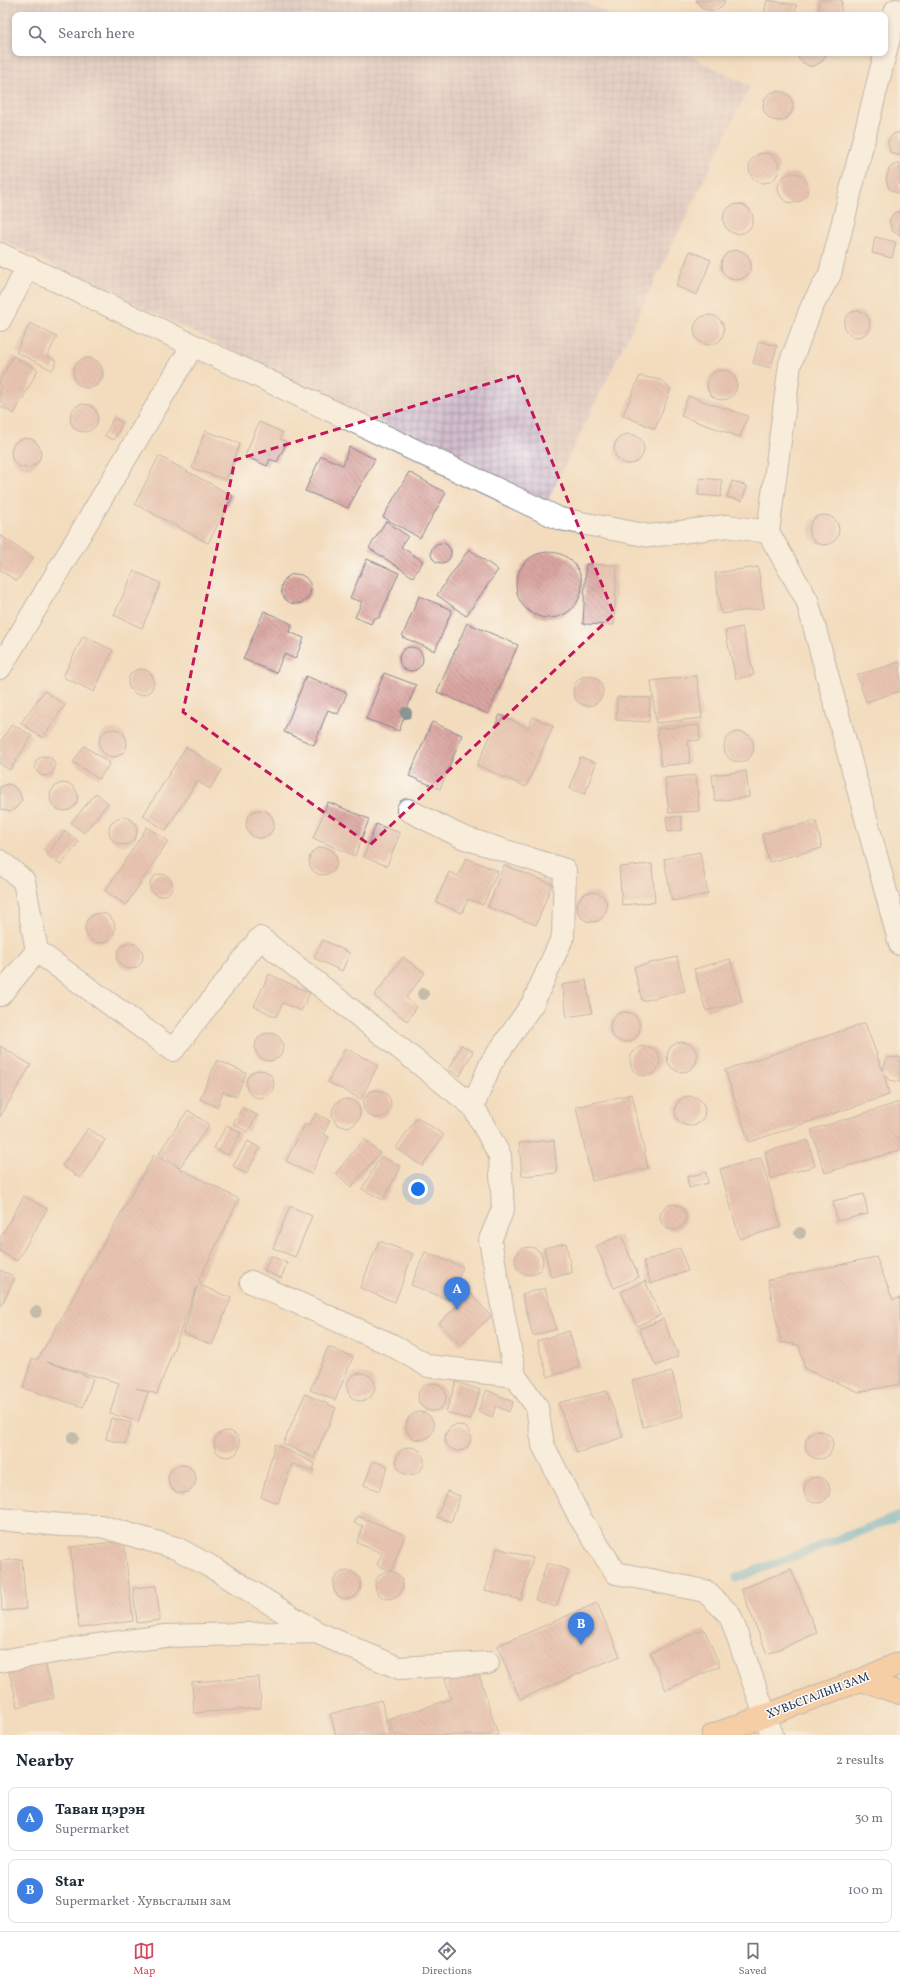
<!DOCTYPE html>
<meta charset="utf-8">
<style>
:root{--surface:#fff;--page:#f2f2f3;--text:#1f2937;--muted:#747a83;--line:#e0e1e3;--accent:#d1495b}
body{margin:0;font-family:Vollkorn,serif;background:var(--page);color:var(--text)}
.you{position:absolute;left:418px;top:1189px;width:14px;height:14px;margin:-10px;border:3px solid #fff;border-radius:50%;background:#1a73e8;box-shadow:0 0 0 6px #1a73e833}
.badge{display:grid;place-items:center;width:26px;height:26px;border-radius:50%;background:var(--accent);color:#fff;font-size:13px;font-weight:700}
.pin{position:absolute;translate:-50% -33px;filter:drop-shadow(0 1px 2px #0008)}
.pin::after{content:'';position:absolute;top:21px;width:14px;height:12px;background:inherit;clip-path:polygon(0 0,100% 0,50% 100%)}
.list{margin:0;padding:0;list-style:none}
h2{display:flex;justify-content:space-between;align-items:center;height:52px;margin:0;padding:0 16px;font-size:17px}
h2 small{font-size:13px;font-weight:400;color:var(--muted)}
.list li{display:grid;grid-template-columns:26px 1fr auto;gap:12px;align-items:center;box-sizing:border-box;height:64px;margin:0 8px 8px;padding:0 8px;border:1px solid var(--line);border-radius:8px}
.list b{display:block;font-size:15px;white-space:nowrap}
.list p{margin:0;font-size:13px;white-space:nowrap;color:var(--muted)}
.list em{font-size:13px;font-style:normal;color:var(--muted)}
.icon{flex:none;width:22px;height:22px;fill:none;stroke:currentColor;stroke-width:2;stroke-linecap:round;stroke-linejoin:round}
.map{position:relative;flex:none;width:900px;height:1735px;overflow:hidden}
.search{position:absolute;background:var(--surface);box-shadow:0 2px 6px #0003;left:12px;right:12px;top:12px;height:44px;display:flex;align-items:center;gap:10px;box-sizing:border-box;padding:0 14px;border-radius:8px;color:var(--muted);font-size:15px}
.sheet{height:196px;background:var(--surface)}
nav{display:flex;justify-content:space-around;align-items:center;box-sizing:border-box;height:56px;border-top:1px solid var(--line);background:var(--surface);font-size:11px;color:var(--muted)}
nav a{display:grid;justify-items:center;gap:2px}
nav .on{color:var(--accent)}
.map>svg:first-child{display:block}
.industrial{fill:url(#industrial-grid)}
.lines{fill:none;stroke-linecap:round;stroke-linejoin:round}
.stream{stroke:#52b0d0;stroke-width:9}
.building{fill:url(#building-back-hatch)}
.minor-casing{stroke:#87868e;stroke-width:24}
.major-casing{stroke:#87868e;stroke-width:24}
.minor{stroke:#fff;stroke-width:22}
.major{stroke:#fabc8b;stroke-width:22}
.tree{fill:#8c9491}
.marked{fill:none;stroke:#c2185b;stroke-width:3;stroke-dasharray:8 5;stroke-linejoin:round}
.labels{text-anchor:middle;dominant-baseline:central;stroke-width:3;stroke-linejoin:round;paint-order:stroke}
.street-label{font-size:12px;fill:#1b2f5e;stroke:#fdfcf7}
</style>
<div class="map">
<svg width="900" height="1735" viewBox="0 0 900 1735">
<defs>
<pattern id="industrial-grid" width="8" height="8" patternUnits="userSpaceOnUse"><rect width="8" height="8" fill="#d1bdcc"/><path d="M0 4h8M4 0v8" fill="none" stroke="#a99aa9"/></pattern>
<pattern id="building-back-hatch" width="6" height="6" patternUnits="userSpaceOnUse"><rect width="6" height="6" fill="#dba6a1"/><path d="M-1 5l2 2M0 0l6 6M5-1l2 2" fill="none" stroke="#b18886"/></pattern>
</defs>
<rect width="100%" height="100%" fill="#fdfcf7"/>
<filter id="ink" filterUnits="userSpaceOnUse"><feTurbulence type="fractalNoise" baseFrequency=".025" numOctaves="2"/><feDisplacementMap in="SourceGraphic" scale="8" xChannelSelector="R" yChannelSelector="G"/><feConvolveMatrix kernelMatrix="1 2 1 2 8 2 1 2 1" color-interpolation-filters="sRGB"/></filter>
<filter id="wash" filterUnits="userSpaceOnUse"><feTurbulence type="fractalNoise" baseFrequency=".012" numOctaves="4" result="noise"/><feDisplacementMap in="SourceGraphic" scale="16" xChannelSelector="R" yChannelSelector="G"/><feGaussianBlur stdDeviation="0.9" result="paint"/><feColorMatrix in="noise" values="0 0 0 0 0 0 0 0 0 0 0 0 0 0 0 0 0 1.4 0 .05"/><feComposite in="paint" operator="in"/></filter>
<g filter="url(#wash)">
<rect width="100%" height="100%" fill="#f3dcbe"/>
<path class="industrial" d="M0,0H581L610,15H15V53H685L750,86L547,502L0,239Z"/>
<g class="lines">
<path class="stream" d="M736,1578L900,1516"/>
</g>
<g id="blocks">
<path class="building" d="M696,0H725L722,6L714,11L703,9Z
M767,0L797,5L794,15H764Z
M819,0H842L841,11L837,15H824L819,9Z
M796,53H827L823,61L814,66H809L800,61Z
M763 106a15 15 0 1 1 30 0a15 15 0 1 1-30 0Z
M900,132V156L890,152L888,141L893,134Z
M749 168a15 15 0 1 1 30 0a15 15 0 1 1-30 0Z
M900,163V194H899L889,189L886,179L889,169L892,166Z
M778 188a15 15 0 1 1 30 0a15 15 0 1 1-30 0Z
M723 219a15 15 0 1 1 30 0a15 15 0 1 1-30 0Z
M900,211V235L892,231L889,220L894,213Z
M875,237L896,242L892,258L872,253Z
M721 265a15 15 0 1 1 30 0a15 15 0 1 1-30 0Z
M690,251L711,260L697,295L676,286Z
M844 324a13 13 0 1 1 26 0a13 13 0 1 1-26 0Z
M694 330a15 15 0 1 1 30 0a15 15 0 1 1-30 0Z
M30,323L57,337L47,356L57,361L52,370L16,352Z
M759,341L777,346L771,368L753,363Z
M13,356L38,370L14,414L0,406V380Z
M73 373a15 15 0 1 1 30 0a15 15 0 1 1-30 0Z
M707 385a15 15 0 1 1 30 0a15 15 0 1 1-30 0Z
M640,376L661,380L671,389L655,429L623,415Z
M688,396L748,416L740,437L681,416Z
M70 418a14 14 0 1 1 28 0a14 14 0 1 1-28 0Z
M113,418L123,422L114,440L105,436Z
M259,422L282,432L280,439L287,442L277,462L270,459L267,466L245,456Z
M205,431L240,443L226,480L192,468Z
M614 449a15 15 0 1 1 30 0a15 15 0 1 1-30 0Z
M11 453a15 15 0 1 1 30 0a15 15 0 1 1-30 0Z
M349,447L375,459L348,508L305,491L321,456L343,465Z
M159,456L233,496L208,543L135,504Z
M409,472L446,493L420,538L383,517Z
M700,478L722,480L721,497L698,495Z
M732,481L747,486L742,501L727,497Z
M809 530a15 15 0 1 1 30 0a15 15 0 1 1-30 0Z
M386,521L408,536L401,547L423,561L413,577L369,548Z
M0,535L33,558L17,581L0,570Z
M431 553a10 10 0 1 1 20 0a10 10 0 1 1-20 0Z
M469,549L498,570L466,616L437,595Z
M516 585a33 33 0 1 1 66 0a33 33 0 1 1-66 0Z
M367,559L399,573L379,618H374L371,624L355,617L362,602L350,598Z
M586,564L617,565L614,625L583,624Z
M758,567L764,608L721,614L715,573Z
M134,571L161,583L142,628L114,615Z
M281 589a15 15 0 1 1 30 0a15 15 0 1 1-30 0Z
M419,596L452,610L435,651L402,637Z
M264,611L292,624L289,632L304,638L295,659L284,654L276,673L243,659Z
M467,623L518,645L488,714L437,692Z
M742,627L754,675L736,679L725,631Z
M83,636L113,650L94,692L63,677Z
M399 659a12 12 0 1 1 24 0a12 12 0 1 1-24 0Z
M900,662V691L866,702L857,675Z
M128 682a13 13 0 1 1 26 0a13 13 0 1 1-26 0Z
M384,673L416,685L399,731L366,719Z
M573 691a15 15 0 1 1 30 0a15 15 0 1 1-30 0Z
M306,676L347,693L338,714L328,710L314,745L284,732Z
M697,676L702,718L656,723L651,681Z
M44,691L65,705L43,738L21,723Z
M617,697L650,698L649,722L616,720Z
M500,715L528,728L533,717L553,726L526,787L477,765Z
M432,722L462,735L440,789L409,776Z
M12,724L32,736L10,770L0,764V743Z
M699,725L700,740L688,741L690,763L661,766L657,729Z
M99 743a14 14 0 1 1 28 0a14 14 0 1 1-28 0Z
M724 747a15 15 0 1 1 30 0a15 15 0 1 1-30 0Z
M84,746L110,763L99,779L73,762Z
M186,747L222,770L210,789L197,781L166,830L143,816Z
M35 766a10 10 0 1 1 20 0a10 10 0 1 1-20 0Z
M580,757L596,763L585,794L570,789Z
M746,771L749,797L715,801L712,775Z
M696,775L699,811L669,813L665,778Z
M50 797a14 14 0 1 1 28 0a14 14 0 1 1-28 0Z
M8,784L12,785L19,791L22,800L17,807L10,812L0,809V787Z
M96,793L108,803L84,833L71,823Z
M328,802L369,819L355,856L313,838Z
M246 824a14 14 0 1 1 28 0a14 14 0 1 1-28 0Z
M681,816L682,830L668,832L666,817Z
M109 831a14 14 0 1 1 28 0a14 14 0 1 1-28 0Z
M816,821L822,848L769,862L762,834Z
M376,824L400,833L387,866L364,857Z
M147,827L168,841L126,905L105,891Z
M65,831L79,842L61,865L47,855Z
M309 861a14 14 0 1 1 28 0a14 14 0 1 1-28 0Z
M700,852L708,894L672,901L664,859Z
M466,858L498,871L483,905L468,899L462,913L436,902L449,872L458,876Z
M652,864L655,902L622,905L619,867Z
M504,865L552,884L536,925L488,907Z
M150 885a11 11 0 1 1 22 0a11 11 0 1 1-22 0Z
M577 907a15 15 0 1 1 30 0a15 15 0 1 1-30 0Z
M85 928a15 15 0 1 1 30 0a15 15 0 1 1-30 0Z
M323,940L350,953L342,971L314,958Z
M117 956a13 13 0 1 1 26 0a13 13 0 1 1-26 0Z
M403,957L425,973L406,998L417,1007L407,1021L374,996Z
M677,957L685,991L642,1001L634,967Z
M730,959L742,1002L706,1011L694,969Z
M269,974L310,993L301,1011L283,1003L276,1017L254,1006Z
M586,980L592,1013L567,1017L562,985Z
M610 1027a15 15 0 1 1 30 0a15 15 0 1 1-30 0Z
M865,1023L883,1071L886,1061L889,1058L900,1057V1082L889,1080L884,1074L889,1095L749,1142L725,1070Z
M255 1047a14 14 0 1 1 28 0a14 14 0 1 1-28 0Z
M667 1057a15 15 0 1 1 30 0a15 15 0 1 1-30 0Z
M461,1045L473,1051L460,1076L449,1070Z
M630 1061a15 15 0 1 1 30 0a15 15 0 1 1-30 0Z
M0,1046L31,1065L0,1117Z
M345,1048L378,1065L361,1099L328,1082Z
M217,1060L246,1073L236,1097L223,1092L217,1107L200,1099Z
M246 1084a14 14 0 1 1 28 0a14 14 0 1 1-28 0Z
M363 1104a14 14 0 1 1 28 0a14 14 0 1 1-28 0Z
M632,1094L648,1168L592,1181L576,1107Z
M675 1111a15 15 0 1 1 30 0a15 15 0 1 1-30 0Z
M332 1113a14 14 0 1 1 28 0a14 14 0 1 1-28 0Z
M900,1102V1150L825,1173L811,1130Z
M242,1108L257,1115L248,1132L233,1124Z
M188,1110L209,1125L180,1167L159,1153Z
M316,1113L330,1121L323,1134L329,1137L311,1174L286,1161L305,1124L309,1126Z
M417,1117L444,1135L422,1166L396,1148Z
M227,1125L241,1133L228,1155L214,1148Z
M88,1128L105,1140L80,1178L62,1166Z
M364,1139L380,1153L351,1187L336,1173Z
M554,1140L557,1173L522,1176L519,1143Z
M808,1140L815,1166L771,1178L765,1152Z
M248,1141L260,1148L246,1174L233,1166Z
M154,1155L239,1199L199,1280L202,1286L231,1298L212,1345L183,1333L197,1286L157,1394L136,1388L148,1392L138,1422L110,1413L119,1383L47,1362L93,1378L83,1407L23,1388L32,1359H38Z
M381,1156L401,1167L383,1200L362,1189Z
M761,1158L781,1227L740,1239L720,1169Z
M706,1172L708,1183L689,1188L687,1177Z
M864,1194L868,1214L837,1221L833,1201Z
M24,1196L47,1209L17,1261L0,1251V1238Z
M660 1217a13 13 0 1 1 26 0a13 13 0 1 1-26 0Z
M290,1206L312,1216L295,1257L273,1248Z
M621,1235L639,1277L614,1288L596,1246Z
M379,1241L413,1254L395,1302L360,1288Z
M566,1243L572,1273L551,1277L544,1248Z
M515 1261a14 14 0 1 1 28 0a14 14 0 1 1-28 0Z
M680,1248L688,1271L651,1284L643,1262Z
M425,1252L463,1267L450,1300L411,1285Z
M271,1256L287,1263L281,1278L264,1271Z
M876,1257L893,1300L900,1298V1384L859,1392L805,1369L799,1345L781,1342L768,1280Z
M0,1270L15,1277L0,1308Z
M645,1281L661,1315L637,1326L621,1292Z
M545,1288L556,1329L533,1336L522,1294Z
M471,1294L491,1316L460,1345L439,1323Z
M663,1319L679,1356L656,1366L639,1329Z
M569,1331L580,1367L548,1377L537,1341Z
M328,1347L353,1357L335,1400L310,1390Z
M672,1372L683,1416L643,1427L632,1381Z
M347 1387a14 14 0 1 1 28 0a14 14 0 1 1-28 0Z
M456,1382L480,1390L470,1420L446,1412Z
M418 1397a14 14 0 1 1 28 0a14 14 0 1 1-28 0Z
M487,1390L513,1402L509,1412L496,1406L492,1417L478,1411Z
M607,1391L623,1437L577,1453L558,1403Z
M305,1394L336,1408L314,1458L283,1444Z
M406 1426a14 14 0 1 1 28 0a14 14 0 1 1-28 0Z
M111,1418L131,1423L125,1444L106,1439Z
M445 1438a13 13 0 1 1 26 0a13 13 0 1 1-26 0Z
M214 1444a13 13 0 1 1 26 0a13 13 0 1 1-26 0Z
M805 1445a14 14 0 1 1 28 0a14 14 0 1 1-28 0Z
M275,1444L315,1464L313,1471L292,1464L278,1503L261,1497Z
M396 1461a14 14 0 1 1 28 0a14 14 0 1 1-28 0Z
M373,1461L388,1466L379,1491L364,1485Z
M168 1479a14 14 0 1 1 28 0a14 14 0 1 1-28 0Z
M804 1490a13 13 0 1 1 26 0a13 13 0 1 1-26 0Z
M447,1491L460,1496L451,1522L437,1517Z
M358,1516L405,1535L391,1571L377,1565L382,1553L357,1543L363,1526L354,1523Z
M124,1541L133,1621L79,1628L70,1547Z
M497,1548L533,1558L521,1600L485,1590Z
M22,1559L26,1609L2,1611L0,1561Z
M547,1563L569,1570L556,1607L535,1600Z
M791,1569L817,1633L767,1654L741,1589Z
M333 1585a14 14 0 1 1 28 0a14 14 0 1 1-28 0Z
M375 1585a14 14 0 1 1 28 0a14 14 0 1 1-28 0Z
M156,1586L160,1620L137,1623L133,1588Z
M597,1603L620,1656L520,1699L497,1646Z
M704,1629L720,1666L666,1690L650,1653Z
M45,1663L54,1698L18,1707L9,1672Z
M477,1668L498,1735H394L389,1719L451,1699L445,1678Z
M259,1677L261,1708L194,1713L192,1682Z
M381,1700L391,1735H336L330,1714Z"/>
</g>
</g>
<g filter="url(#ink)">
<use href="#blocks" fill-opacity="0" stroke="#87868e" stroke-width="1"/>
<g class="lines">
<g class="minor-casing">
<path id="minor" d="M0,254L560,519L650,536L727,526L768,532L807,600L900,944
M0,320L28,267
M768,532L790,364L812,306L830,274L896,10
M0,668L193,345
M408,810L462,837L565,870L563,936L533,1003L491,1063L473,1106L500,1156L503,1209L490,1240L515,1376L537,1407L543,1445L580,1518L616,1573L705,1591L730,1615L772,1735
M0,861L24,881L37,951L173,1050L260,938L473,1106
M0,995L37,951
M251,1282L392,1345L428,1366L515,1376
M0,1519L62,1525L101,1526L176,1548L215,1569L316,1632
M0,1661L90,1646L165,1636L316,1632L399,1668L488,1663"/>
</g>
<g class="major-casing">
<path id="major" d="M861,1680L900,1693
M713,1735L861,1680L900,1663"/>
</g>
<use href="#minor" class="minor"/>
<use href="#major" class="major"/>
</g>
<g class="tree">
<circle cx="406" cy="713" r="6"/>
<circle cx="423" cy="994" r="6"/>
<circle cx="800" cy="1233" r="6"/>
<circle cx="36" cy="1312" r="6"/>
<circle cx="73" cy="1438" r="6"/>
</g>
</g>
<path d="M0 0H900V1735H0ZM517,375L614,614L370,845L183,712L235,460Z" fill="#f3dcbe" fill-opacity=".55" fill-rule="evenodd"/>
<path class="marked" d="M517,375L614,614L370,845L183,712L235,460Z"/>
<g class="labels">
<g class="street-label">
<text transform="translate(818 1696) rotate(-21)">ХУВЬСГАЛЫН ЗАМ</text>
</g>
</g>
</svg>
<div class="you"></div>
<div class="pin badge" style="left:457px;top:1310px;background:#3f7fe0">A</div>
<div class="pin badge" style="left:581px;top:1645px;background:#3f7fe0">B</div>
<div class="search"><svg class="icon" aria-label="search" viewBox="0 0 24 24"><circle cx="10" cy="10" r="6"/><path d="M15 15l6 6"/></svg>Search here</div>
</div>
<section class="sheet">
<h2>Nearby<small>2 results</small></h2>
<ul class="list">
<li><span class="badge" style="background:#3f7fe0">A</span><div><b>Таван цэрэн</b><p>Supermarket</p></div><em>30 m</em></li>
<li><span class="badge" style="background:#3f7fe0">B</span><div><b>Star</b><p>Supermarket · Хувьсгалын зам</p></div><em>100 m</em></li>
</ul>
</section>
<nav>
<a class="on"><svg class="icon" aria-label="map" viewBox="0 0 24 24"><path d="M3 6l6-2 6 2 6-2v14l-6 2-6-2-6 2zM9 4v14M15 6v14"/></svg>Map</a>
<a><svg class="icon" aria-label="directions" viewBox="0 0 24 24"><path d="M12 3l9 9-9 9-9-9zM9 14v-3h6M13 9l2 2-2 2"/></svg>Directions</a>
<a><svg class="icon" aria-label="saved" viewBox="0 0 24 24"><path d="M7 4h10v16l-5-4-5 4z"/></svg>Saved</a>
</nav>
